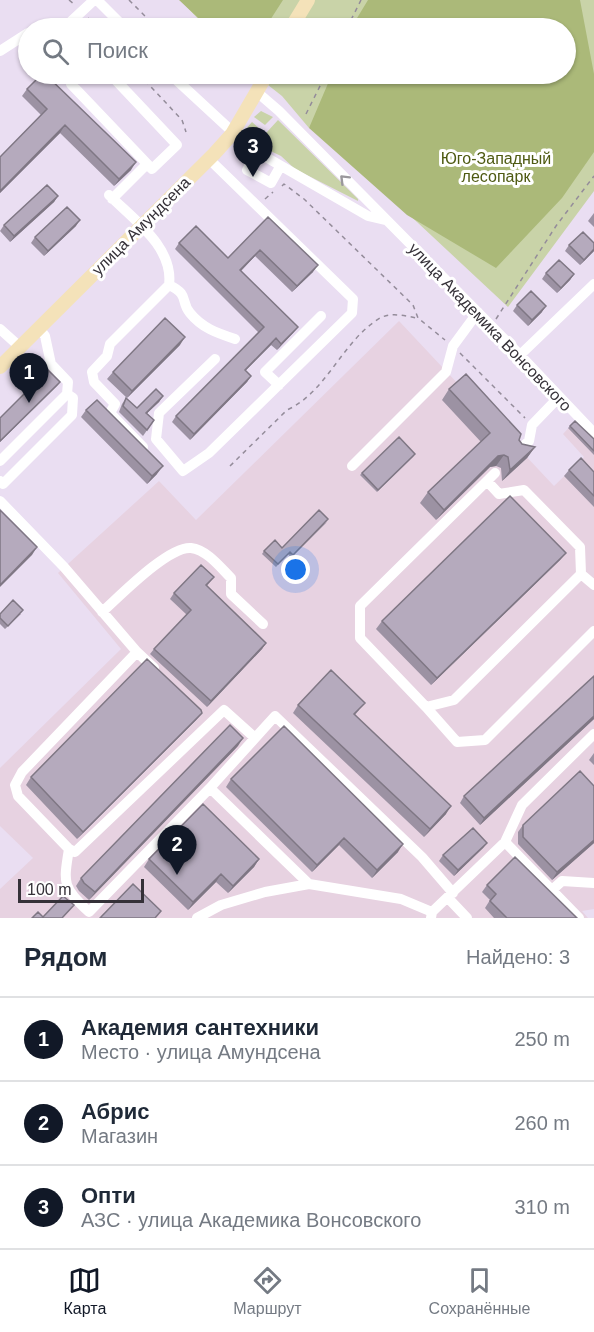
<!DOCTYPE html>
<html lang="ru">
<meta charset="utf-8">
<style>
:root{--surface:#fff;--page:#f6f6f7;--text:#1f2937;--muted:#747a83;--line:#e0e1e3;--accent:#111827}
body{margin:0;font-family:Arial,sans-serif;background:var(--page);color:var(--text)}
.scale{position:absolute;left:18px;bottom:15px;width:126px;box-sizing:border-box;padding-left:6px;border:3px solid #353138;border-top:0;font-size:16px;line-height:21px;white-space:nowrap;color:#353138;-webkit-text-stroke:4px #fff;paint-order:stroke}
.you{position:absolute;left:296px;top:570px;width:21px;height:21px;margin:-15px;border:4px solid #fff;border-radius:50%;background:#1a73e8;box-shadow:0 0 0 9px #1a73e833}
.badge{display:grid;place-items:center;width:39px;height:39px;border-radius:50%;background:var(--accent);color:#fff;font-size:20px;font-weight:700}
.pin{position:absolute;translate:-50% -50px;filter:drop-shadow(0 2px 3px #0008)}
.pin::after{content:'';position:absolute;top:32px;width:21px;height:18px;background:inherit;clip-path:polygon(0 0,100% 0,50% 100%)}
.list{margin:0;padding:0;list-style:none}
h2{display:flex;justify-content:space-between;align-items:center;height:78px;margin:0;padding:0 24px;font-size:26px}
h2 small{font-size:20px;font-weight:400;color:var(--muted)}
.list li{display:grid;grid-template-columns:39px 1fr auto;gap:18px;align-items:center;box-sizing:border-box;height:84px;padding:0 24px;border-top:2px solid var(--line)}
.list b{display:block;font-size:22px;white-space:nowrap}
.list p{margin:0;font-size:20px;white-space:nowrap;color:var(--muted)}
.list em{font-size:20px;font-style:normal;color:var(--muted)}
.icon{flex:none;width:33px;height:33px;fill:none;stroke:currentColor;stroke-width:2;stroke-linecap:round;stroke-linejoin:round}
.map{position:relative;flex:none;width:594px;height:918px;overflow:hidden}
.search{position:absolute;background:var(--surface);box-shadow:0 2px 4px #0004;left:18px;right:18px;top:18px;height:66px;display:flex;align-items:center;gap:15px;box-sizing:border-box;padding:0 21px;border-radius:33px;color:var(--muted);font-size:22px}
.sheet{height:330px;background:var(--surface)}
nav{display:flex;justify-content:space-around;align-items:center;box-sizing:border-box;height:84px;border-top:2px solid var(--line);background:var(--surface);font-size:16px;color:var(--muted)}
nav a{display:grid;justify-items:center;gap:3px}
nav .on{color:var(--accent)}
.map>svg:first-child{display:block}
.industrial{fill:#e7d2e1}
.green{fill:#c9d3a8}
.forest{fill:#abb979}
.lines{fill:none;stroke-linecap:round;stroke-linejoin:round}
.path{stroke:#948c9a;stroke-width:1.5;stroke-dasharray:4.5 4.5;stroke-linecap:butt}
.minor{stroke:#fff;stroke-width:10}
.major{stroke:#f4e2b9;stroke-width:14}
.wall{fill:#9c92a3}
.shaded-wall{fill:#7f7784}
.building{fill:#b5aabd;stroke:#7f7784;stroke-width:1.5}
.oneway{stroke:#9a989c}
.labels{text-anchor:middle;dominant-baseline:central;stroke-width:6;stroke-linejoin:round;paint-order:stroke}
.park-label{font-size:16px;fill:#4e5a12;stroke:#fff}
.street-label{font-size:16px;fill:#353138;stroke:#fff}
</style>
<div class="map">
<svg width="594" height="918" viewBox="0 0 594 918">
<rect width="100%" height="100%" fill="#eadef2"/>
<path class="industrial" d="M399,321L554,486L584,457L563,434L574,422L594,442V909L582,911L588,918H0V889L33,858L0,826V768L121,649L58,573L159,481L196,520Z"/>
<path class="green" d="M180,0H594V191L508,307L312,124L309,128L282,96L254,74H566V28H207Z
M261,111L273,117L265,125L254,117Z
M278,120L358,199V201L295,169L281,156L256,144Z
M252,122L261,130L252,141L245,137V130Z"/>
<path class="forest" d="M179,0H283L265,28H209Z
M368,0H580L594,74V152L562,198L496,268L407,215L309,128L332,74H566V28H351Z"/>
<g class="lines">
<path class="path" d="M69,0L74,4
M129,0L157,28
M88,18L97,28
M347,28L361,0
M139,74L182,120L186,132
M201,74V79
M306,114L326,74
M282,186L284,184L304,199L413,305L418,318L445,340
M265,199L273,192
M496,319L556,226L594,176
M460,353L525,418
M230,466L287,410C327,392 342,341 380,318C391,312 406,316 417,318"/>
<path class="minor" d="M97,0L125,28
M64,28L94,0
M0,51L28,33
M83,74L71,84L152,169L177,145L110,74
M170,74L250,148L368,216L385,220
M257,92L279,111L520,355L594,433
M256,153L247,170L271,183L280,167
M209,159L353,299L352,313L209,453L183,471L156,439L159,413L215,359
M109,195C133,219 174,247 169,285L110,344L107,356L92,372L94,382L115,404L110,413L143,447
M112,199L147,164
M169,285C190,295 180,301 190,313C202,328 217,333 235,339
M0,329L20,347
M520,355L594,284
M279,385L265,372L321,316
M519,450L529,441L532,425L558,398
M0,461L67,394L68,382L51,364L45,336L39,328
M352,466L446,372L453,346L478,312
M0,481L3,484L72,415L73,398L67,394
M487,481L499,494L524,490L580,547L581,574L454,700L426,707L360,638V606L487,481L495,473
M0,501L64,567L137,652L154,668
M581,574L594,585
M102,612C119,597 168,546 191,548C207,550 220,567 231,578V594L263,624
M137,652L22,772L15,785L18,796L69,849L75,852L224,710L254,737
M426,707L457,742L485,740L594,631
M210,788L309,884
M505,842L579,918
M69,849C63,885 63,887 89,912L210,788L275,716L422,857L453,893
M552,890L562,881L594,883
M448,898L467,918
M197,918L221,905L265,892L309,884L401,899L432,912
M431,918L432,912L505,842L522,805L594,734"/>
<path class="major" d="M291,28L308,0
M0,367L214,154L232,134L267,74"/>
</g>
<path class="wall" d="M27,89L131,170L114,186L60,133L0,193V157L41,115L22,96Z
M58,196L54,202L10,242L0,231L4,225Z
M594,213V227L588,221Z
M268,217L313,272L292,292L255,256L241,271L298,327L293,333L277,350L271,345L245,371L251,376L247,382L190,440L172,422L176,416L259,333L175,249L179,243L228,258Z
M76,226L44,256L31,243L35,237Z
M594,243V251L580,265L565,251L569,245Z
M546,273L574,274L570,280L557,293L542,279Z
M517,305L542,312L528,326L513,311Z
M180,345L127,398L107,379L113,372Z
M449,389L519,440L522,444L535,447L527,458L502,481L501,468L496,466L490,467L436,520L420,503L428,492L481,442L442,400Z
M163,396L159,402L147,413L154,420L143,436L119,412L122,404L126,398L137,408Z
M86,410L157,474L147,484L81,417Z
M575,421L594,439V455L568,428Z
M414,456L377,492L360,475L362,473Z
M569,470L594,472V507L564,476Z
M327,522L291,558L288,554L276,567L262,554L264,551L282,548Z
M566,553L560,560L431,685L376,629L382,621Z
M214,577L207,586L266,643L262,649L207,707L150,654L154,649L187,615L170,599L174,593Z
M0,614H21L5,629L0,624Z
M594,676V719L480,825L460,803L464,796Z
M298,705L359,710L355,715L446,814L424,837L293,713Z
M202,713L196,720L77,839L26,785L31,777Z
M238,746L89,900L79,891L76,886L81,878Z
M594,753V765L589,760Z
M231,779L398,852L372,878L339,845L312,872L226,787Z
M523,825L594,843L552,880L518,844V832Z
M487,843L483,848L454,876L439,861L443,855Z
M149,859H259L254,867L228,893L216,882L188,910L144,867Z
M487,885L577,918H494L485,908L490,900L482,892Z"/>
<path class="shaded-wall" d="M65,125L60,133L0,193V191Z
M136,162L131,170L114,186L119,179Z
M58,196L54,202L10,242L14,236Z
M80,220L76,226L44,256L48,251Z
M594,249V251L580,265L584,260Z
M260,250L255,256L236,276L240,270Z
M318,265L313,272L292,292L297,286Z
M574,274L570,280L557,293L561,288Z
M546,306L542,312L528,326L532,320Z
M298,327L293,333L277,350L281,344Z
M185,337L180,345L127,398L132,391Z
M276,338L271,345L240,376L245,370Z
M251,376L247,382L190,440L194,434Z
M60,382L57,386L0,442V441Z
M163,396L159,402L142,418L146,413Z
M535,447L527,458L502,481L510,470Z
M504,455L496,466L490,467L436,520L444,510L498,456Z
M163,466L157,474L147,484L152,476Z
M37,547L32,555L0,587V585Z
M566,553L560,560L431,685L437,678Z
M266,643L262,649L207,707L211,701Z
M202,713L196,720L77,839L83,832Z
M594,716V719L480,825L484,818Z
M243,738L238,746L89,900L95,892Z
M451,806L446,814L424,837L430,829Z
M344,838L339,845L312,872L317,865Z
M594,840V843L552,880L557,872Z
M487,843L483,848L454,876L458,870Z
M403,844L398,852L372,878L377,870Z
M259,859L254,867L228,893L233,886Z
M221,874L216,882L188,910L193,902Z"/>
<path class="building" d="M42,74H45L136,162L119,179L65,125L0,191V157L47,109L27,89Z
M47,185L58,196L14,236L4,225Z
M67,207L80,220L48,251L35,237Z
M268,217L318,265L297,286L260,250L240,270L298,327L281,344L276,338L245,370L251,376L194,434L176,416L264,327L179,243L196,226L228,258Z
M583,232L594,243V249L584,260L569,245Z
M559,260L574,274L561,288L546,273Z
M531,291L546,306L532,320L517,305Z
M165,318L185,337L132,391L113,372Z
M48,370L60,382L0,441V418Z
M466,374L521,434L519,440L522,444L535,447L510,470L508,457L504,455L498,456L444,510L428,492L490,433L449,389Z
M156,389L163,396L146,413L154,420L147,430L123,406L126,398L137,408Z
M97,400L163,466L152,476L86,410Z
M575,421L594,439V451L570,426Z
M399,437L415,454L378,490L362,473Z
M581,458L594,472V496L569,470Z
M510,496L566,553L437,678L382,621Z
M0,510L37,547L0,585Z
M319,510L328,519L293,555L290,552L278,564L264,551L275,540L282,548Z
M201,565L214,577L206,585L266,643L211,701L154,649L191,610L174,593Z
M13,600L23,610L8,626L0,618V614Z
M147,659L201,710L202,713L83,832L31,777Z
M331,670L365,703L354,714L451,806L430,829L298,705Z
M594,676V716L484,818L464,796Z
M230,725L243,738L95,892L84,883L81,878Z
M284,726L403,844L377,870L344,838L317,865L231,779Z
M580,771L594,786V840L557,872L523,837V825Z
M203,804L259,859L233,886L221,874L193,902L149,859Z
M473,828L487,843L458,870L443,855Z
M515,857L577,918H507L490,901L496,894L487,885Z
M133,884L161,911L155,918H100Z
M63,896L74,905L62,918H32L38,912L43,917Z"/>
<defs><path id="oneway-chevron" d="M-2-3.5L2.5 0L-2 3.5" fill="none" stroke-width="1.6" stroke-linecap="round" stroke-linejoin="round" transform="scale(1.5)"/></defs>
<use class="oneway" href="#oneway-chevron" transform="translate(344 179) rotate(-135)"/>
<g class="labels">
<g class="park-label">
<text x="496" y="158">Юго-Западный<tspan x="496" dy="18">лесопарк</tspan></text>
</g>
<g class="street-label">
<text transform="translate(141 226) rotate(-45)">улица Амундсена</text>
<text transform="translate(490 327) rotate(46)">улица Академика Вонсовского</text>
</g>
</g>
</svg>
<div class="scale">100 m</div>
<div class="you"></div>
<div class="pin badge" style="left:29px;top:403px">1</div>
<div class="pin badge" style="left:177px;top:875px">2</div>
<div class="pin badge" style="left:253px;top:177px">3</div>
<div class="search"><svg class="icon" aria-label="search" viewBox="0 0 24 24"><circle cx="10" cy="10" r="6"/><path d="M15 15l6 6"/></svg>Поиск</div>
</div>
<section class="sheet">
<h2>Рядом<small>Найдено: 3</small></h2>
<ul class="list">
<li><span class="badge">1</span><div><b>Академия сантехники</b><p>Место · улица Амундсена</p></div><em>250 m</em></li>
<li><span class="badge">2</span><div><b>Абрис</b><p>Магазин</p></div><em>260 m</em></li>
<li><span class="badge">3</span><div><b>Опти</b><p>АЗС · улица Академика Вонсовского</p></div><em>310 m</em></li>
</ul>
</section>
<nav>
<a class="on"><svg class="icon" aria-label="map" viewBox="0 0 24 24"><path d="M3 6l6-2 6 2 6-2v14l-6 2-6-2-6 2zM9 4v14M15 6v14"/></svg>Карта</a>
<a><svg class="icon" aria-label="directions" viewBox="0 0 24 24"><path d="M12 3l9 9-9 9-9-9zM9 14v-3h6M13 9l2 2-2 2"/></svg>Маршрут</a>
<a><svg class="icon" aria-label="saved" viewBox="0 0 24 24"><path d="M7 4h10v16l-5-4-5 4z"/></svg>Сохранённые</a>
</nav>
